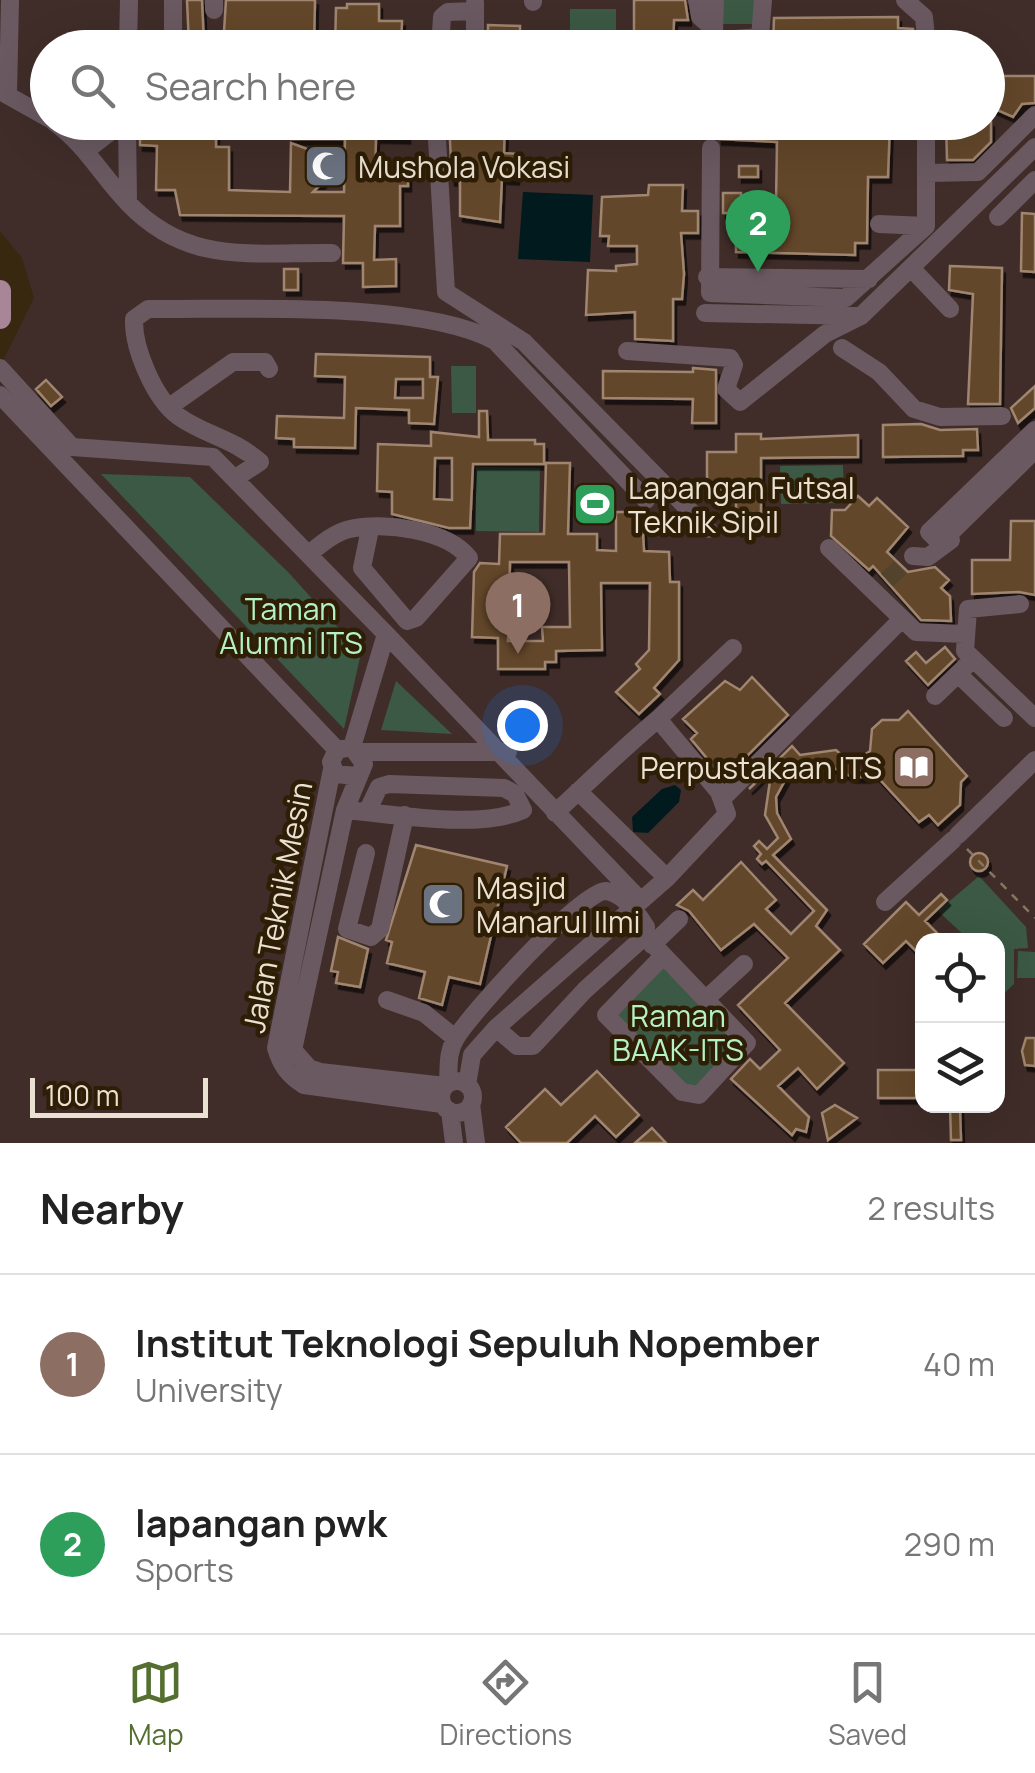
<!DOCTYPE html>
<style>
:root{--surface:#fff;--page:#f2f2f2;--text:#222;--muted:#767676;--line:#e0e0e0;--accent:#546f30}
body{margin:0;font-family:Manrope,sans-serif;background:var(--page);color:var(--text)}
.controls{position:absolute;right:30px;bottom:30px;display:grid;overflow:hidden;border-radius:20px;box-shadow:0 10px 40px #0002}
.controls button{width:90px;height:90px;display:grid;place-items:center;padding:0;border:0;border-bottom:2px solid var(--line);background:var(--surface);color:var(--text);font:50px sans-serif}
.scale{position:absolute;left:30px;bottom:25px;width:178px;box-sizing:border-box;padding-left:10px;border:5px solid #ebe1d2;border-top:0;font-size:28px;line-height:35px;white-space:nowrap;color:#ebe1d2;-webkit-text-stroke:8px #2d1e05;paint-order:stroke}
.you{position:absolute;left:522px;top:725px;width:35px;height:35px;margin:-25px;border:8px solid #fff;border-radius:50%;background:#1a73e8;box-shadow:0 0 0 15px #1a73e833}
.badge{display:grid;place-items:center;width:65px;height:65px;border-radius:50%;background:var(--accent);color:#fff;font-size:32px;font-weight:700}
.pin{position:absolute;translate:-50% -82px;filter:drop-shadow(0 2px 5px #0008)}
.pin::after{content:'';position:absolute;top:52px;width:35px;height:30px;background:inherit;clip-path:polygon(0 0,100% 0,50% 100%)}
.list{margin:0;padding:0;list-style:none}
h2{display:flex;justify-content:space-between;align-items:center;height:130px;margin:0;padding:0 40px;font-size:42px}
h2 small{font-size:32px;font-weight:400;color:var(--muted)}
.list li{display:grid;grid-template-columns:65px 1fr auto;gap:30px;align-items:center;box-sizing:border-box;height:180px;padding:0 40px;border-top:2px solid var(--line)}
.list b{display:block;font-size:38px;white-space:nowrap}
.list p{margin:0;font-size:32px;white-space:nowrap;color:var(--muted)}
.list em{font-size:32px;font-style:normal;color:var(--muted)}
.icon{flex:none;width:55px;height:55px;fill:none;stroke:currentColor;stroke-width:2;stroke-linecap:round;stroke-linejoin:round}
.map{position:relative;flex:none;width:1035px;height:1143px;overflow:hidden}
.search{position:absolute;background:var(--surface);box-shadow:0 10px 40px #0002;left:30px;right:30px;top:30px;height:110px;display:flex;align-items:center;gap:25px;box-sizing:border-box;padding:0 35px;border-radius:55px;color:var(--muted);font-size:38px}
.sheet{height:490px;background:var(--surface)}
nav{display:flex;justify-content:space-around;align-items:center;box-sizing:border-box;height:140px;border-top:2px solid var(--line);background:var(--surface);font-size:28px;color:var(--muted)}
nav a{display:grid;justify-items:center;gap:5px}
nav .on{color:var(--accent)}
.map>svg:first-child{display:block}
.education{fill:#402d29;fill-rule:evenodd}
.green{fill:#3b5944}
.water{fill:#001a1e}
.building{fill:#63462b;stroke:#a08670;stroke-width:2.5;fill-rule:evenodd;filter:url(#shadow)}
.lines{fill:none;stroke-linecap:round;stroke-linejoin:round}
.minor-tunnel{stroke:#52442c;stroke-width:18;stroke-dasharray:18 9;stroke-linecap:butt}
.path{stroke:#847762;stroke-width:2.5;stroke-dasharray:8 8;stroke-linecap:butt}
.minor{stroke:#6a5961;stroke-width:18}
.major{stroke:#a98697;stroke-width:22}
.labels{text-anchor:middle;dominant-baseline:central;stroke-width:9;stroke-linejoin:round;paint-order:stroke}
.poi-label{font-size:30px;fill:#ebe1d2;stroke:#2d1e05;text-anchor:start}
.park-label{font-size:30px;fill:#b4f2c6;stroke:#2d1e05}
.street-label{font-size:30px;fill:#ebe1d2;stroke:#2d1e05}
</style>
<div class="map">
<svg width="1035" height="1143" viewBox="0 0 1035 1143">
<defs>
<filter id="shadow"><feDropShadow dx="3" dy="5.5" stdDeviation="0" flood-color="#0009"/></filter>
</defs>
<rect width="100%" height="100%" fill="#37280f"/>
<path class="education" d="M0,0H1035V1143H0V367L34,298L22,258L0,231ZM48,48H988V122H48ZM922,941H998V1106H922Z"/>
<path class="green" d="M722,0H757V24H722Z
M570,9H616V35H570Z
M451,366H476V413H452Z
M843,465L844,503L781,504L780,466Z
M476,467L540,468L539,532L476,531Z
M101,474L190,477L289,573L361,653L344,729Z
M582,483H608L607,525L582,524Z
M396,681L452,734L381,730Z
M979,876L1026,927L1028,948L1014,949V984L999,998L998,941L969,940L938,911Z
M1018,951L1035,952V978H1017Z
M662,966L741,1047L691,1095L612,1014Z"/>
<path class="water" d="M523,192L593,195L590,262L518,259Z
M675,785L681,790L679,802L648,833L633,832L632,817L662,789Z"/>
<path class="building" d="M187,0H202L204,45H189Z
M226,0H315L314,48H223Z
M634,0H685L688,20H674L673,48H634Z
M347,4H379V21H402L401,48H335L336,8H347Z
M898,17V28L913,29L914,48H773L774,18Z
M488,25L520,26V48H488Z
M988,76H1035V103L1022,104L1013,117L988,106Z
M207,122H216V147H229V190L290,192L291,143L343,162L313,192H344L345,139H291L287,122H407V138L376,137L375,178L408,177V186H400V226H375L374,260L396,259V286L363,287V263H343L344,216L180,215L175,190H156L157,146L140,145V136L207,134Z
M449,122H505L504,153L518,154L516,179L502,178L500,222L460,216V181L452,180Z
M719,122H890L888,177H868L867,243H855V255L736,252V221L734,213H723V193H741V202H776L777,142L719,139Z
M946,122H991V142L973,160H947Z
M739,166H758V177H739Z
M649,185H683L682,211H698V233H681L684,274L682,299H673V341L635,339V312L586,315L588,270L616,271V266L637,264V246H608L609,236H600L602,197L648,195Z
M1022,213L1035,214V272L1021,271Z
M950,266L1002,268L1000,404H968L973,294L949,290Z
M284,269H298V290H284Z
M316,354L430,357V377H438L434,424L409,423V410L356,408L355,448L294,447V439L276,438L277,416L344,418L345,377L315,376ZM396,379H423V398H395Z
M693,368L716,370V423H692L693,399L603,398V371L693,372Z
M46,380L62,397L51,406L36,389Z
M1035,386V408L1018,423L1011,408Z
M479,411H487L488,440H535V444H544V464H473L470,528H449L392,514V492L377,491L378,444L431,446V432L479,437ZM435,458H452V500L434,499Z
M921,424L940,430L977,429L978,450H963V456L883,457V425Z
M736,434H761V439L858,435V457L761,458V513H736V489L707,490V452H736Z
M546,463H570L568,534H597V550L616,551V512H642L644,551L669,552L670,582H679V660L654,688L660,694L639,714L616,692L640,669L636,664L649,650L650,583H601L602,650L556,651V662H545V669H498V638L472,637L474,572L480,563L499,564L500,534H544ZM510,562H569L570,627H542L543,641H508Z
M858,496L869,506L877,498L908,527L887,552L908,572L935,567L949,580L941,588L950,596L951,621L921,620L873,566L869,570L831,536L832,510H845Z
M1011,521H1035V595L1019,592L972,594V560H1010Z
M945,647L955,659L928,685L906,661L916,652L926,663Z
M752,677L788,715L724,779L691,739L697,733L683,719L725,681L740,690Z
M908,711L967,776L961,782L960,805L938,825L929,815L919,822L860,758L870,751L872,729L882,720H899Z
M792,746L800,755L836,750L867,777H852L822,762L809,764L788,775L776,797L777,813L791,839L773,855L827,910L816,926L840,950L785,1003L844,1063L817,1089L798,1068L778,1086L809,1117L806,1132L796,1129L792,1135L731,1079L750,1059L760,1069L780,1050L738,1005L788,958L754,924L721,950L689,911L677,905L693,890L703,900L741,862L776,900L766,909L791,934L814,911L766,861L762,864L757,859L761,854L754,846L759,841L767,849L778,838L765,815L772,767L749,789Z
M416,845L507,866L480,984L449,977L442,1005L419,998L425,972L387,963L392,942L386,940Z
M970 862a9 9 0 1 1 18 0a9 9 0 1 1-18 0Z
M941,894L947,900L925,921L944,940H922V957L906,941L883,963L864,944L906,902L919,915Z
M338,937L368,949L360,987L336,983L338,972L331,971Z
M1026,1038H1035V1066L1025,1065L1022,1051Z
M878,1070H922V1098H878Z
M597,1071L639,1115L616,1137L595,1116L567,1143H521L506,1127L545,1089L561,1105Z
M835,1105L857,1118L828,1140L822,1113Z
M950,1106H960L961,1140H951Z
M652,1128L666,1143H635Z"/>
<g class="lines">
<path class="minor-tunnel" d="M887,580L902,566"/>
<path class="path" d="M967,849L1035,918"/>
<path class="minor" d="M214,0V10
M697,0L700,17L714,29
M715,0L714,33L721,40L760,37L763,0
M905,0L924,17L927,48
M533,2V0
M475,3V48
M128,48L129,0
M173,48V0
M440,48L442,17L448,12L475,11
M0,91L48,118
M8,95L10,0
M54,122C86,145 101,175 128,203C188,266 252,252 332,253
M127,122L128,202
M436,122L446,292L524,342L708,529
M711,148L710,293L846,298L926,226V122
M87,150L123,122
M926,173L978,172L1035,115
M998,217L1035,180
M879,224L926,226
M911,268L950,309
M707,277L869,279
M705,313L860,316
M842,348L879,372L914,409L940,417L1002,416
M627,351L730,358L734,365L726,389L740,402L825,334L861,316L1035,147
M0,368L72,447L213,457L386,634L352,747
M0,395L337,750
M169,407L233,362H265L269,369
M1035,430L929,532L940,543L1035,450
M237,477L260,462C233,438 204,435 178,416C154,398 133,348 134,319L148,309C238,310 419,300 495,341L646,500
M829,548L916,632L964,634
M309,554C320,545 335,532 350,529C383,521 448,530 469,558L416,618L407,621L362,568L370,529
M913,556L928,557L951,540
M1020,604L968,609L965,651L1035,718
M386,634L639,899
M958,674L1004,718
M935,696L966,666
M658,719L733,648
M360,752H508
M332,769L276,1048C281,1065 288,1075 304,1085L442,1104
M356,776L336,774L331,762L337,750L352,747L364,764L345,810L293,1050L309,1068L320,1072L445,1086
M723,798L902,619
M345,810C394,814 479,830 523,810L515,794L504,788L389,784L379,787L367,812
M555,813C589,782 622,749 658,719L719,792L727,814L667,878L578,791
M958,835L1035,760
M366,853L347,929L371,937L380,929L405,815
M885,902L953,840
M652,945L679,919
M706,999L744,964
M387,1000L424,1013L455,1038
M496,1028L517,1046H533L585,990L645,936
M441 1097a16 16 0 1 1 32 0a16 16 0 1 1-32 0Z
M448,1083C449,1067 447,1052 456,1038C470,1014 583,889 606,891C623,893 638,914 646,927L645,936L747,1043L699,1095L682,1092L606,1015L663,956
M467,1085L472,1055L496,1028L667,878
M471,1104L476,1143
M450,1111L454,1143"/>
<path class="major" d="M0,291V318"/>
</g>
<defs>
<g id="mosque-square" transform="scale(2.25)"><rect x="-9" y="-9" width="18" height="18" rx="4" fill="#6b7280" stroke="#2d1e05"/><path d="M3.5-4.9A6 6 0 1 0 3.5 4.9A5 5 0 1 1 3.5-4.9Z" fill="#fff"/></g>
<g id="stadium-square" transform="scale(2.25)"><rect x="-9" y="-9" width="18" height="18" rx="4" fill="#2e9e5b" stroke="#2d1e05"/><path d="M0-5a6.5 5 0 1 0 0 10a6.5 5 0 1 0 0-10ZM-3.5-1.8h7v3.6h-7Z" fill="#fff"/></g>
<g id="library-square" transform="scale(2.25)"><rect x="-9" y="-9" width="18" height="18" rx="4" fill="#8d6e63" stroke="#2d1e05"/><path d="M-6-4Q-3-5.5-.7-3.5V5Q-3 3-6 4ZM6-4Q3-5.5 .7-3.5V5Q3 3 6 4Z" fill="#fff"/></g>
</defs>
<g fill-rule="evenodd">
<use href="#mosque-square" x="326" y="166"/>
<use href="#stadium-square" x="595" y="504"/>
<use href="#library-square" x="914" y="767"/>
<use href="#mosque-square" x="443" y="904"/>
</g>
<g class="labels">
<g class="poi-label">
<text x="358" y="166">Mushola Vokasi</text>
<text x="628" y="487">Lapangan Futsal<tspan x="628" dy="34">Teknik Sipil</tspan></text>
<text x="882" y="767" text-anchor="end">Perpustakaan ITS</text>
<text x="476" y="887">Masjid<tspan x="476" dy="34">Manarul Ilmi</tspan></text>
</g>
<g class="park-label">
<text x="291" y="608">Taman<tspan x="291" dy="34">Alumni ITS</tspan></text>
<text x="678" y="1015">Raman<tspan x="678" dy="34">BAAK-ITS</tspan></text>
</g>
<g class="street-label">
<text transform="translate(277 907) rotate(-79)">Jalan Teknik Mesin</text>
</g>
</g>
</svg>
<div class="controls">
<button><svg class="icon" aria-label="locate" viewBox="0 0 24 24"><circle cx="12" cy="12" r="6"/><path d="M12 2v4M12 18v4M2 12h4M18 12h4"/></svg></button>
<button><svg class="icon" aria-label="layers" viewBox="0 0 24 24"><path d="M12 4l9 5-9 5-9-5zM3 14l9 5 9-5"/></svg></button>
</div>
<div class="scale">100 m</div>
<div class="you"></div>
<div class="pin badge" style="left:518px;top:654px;background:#8d6e63">1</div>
<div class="pin badge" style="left:758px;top:272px;background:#2e9e5b">2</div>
<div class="search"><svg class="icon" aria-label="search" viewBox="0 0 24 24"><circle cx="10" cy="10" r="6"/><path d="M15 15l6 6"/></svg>Search here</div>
</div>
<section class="sheet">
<h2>Nearby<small>2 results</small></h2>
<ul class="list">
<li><span class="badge" style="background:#8d6e63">1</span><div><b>Institut Teknologi Sepuluh Nopember</b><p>University</p></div><em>40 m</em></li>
<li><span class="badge" style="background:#2e9e5b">2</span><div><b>lapangan pwk</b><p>Sports</p></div><em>290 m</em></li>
</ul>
</section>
<nav>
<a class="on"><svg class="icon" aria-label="map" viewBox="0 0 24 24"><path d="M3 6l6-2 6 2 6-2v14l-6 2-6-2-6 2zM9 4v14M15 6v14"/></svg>Map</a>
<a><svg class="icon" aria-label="directions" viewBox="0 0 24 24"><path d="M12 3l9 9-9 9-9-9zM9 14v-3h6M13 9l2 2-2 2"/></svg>Directions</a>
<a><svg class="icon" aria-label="saved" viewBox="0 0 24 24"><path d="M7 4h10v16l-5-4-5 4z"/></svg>Saved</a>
</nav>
